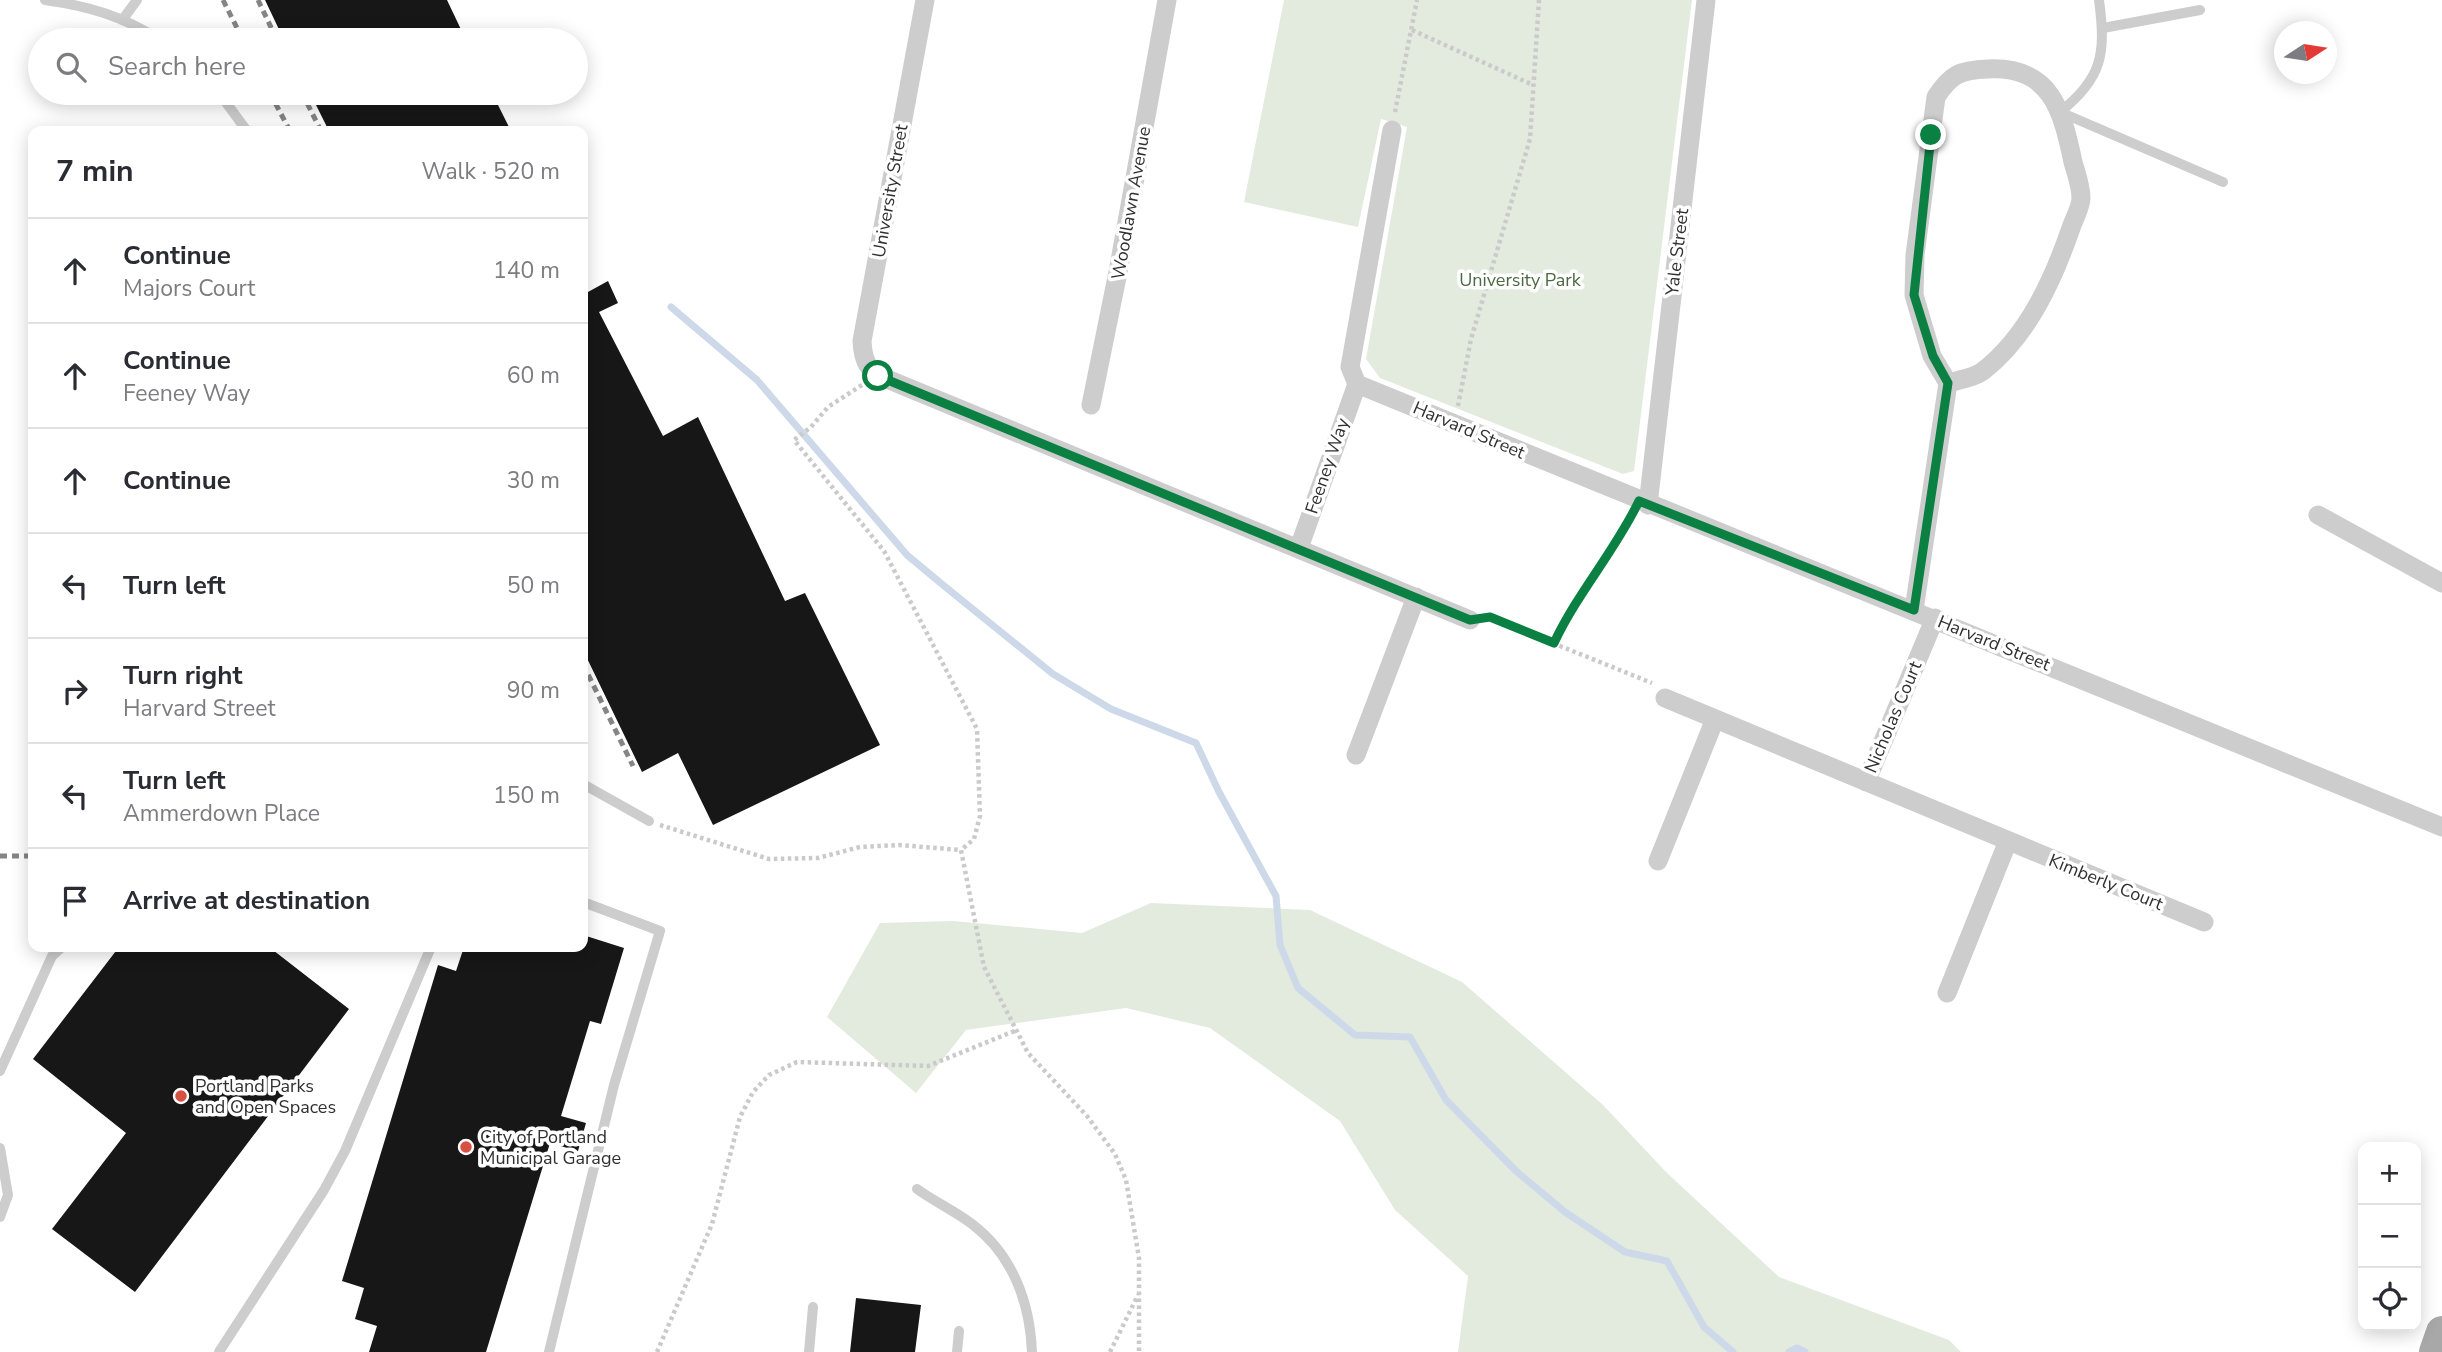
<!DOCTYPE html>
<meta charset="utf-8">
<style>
:root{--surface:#fff;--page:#f2f2f3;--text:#2b2b33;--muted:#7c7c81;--line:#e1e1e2}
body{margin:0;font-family:"Nunito Sans",sans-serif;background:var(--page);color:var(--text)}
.controls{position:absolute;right:21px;bottom:21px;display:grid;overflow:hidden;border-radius:14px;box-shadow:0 4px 18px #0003}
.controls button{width:63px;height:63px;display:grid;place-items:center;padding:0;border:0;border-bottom:2px solid var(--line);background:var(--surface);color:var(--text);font:35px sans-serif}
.compass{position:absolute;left:2274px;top:21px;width:63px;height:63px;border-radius:50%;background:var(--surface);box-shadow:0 4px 18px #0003;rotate:78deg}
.stop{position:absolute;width:21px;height:21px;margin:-16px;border:5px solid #0b8043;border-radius:50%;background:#fff}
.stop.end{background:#0b8043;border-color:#fff;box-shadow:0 2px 7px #0008}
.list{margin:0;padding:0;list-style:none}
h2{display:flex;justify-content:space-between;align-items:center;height:91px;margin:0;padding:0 28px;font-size:30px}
h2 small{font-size:23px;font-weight:400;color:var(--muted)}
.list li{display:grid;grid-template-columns:46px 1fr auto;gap:21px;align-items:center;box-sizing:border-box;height:105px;padding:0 28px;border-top:2px solid var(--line)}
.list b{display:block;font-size:26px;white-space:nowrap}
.list p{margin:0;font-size:23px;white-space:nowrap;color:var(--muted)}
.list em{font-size:23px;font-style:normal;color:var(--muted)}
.icon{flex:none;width:38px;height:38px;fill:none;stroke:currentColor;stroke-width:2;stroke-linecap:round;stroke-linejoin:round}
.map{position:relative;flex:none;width:2442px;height:1352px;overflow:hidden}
.search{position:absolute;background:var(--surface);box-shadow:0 4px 18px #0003;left:28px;top:28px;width:560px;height:77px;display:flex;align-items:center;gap:18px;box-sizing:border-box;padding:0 24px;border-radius:38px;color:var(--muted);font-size:26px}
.panel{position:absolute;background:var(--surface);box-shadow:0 4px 18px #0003;left:28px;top:126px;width:560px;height:826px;border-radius:14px}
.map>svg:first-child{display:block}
.green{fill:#e3ebdf}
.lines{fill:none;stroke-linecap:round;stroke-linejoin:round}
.stream{stroke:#cdd9e9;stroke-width:7}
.building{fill:#171717}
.path{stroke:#cacaca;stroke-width:4.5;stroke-dasharray:3.5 3.5;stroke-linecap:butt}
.lane{stroke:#cdcdcd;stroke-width:10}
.street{stroke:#cdcdcd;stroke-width:19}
.primary{stroke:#a8a8a8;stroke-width:32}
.rail{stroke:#858585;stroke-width:5;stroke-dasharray:7 5;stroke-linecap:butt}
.route{stroke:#0b8043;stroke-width:9}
.poi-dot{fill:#d65142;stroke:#fff;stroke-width:2.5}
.labels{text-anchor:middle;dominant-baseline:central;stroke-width:7;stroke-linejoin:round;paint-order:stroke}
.street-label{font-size:18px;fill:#303030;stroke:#fff}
.park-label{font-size:18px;fill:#4c6841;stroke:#fff}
.poi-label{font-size:18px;fill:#303030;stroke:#fff;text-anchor:start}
</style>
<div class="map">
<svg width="2442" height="1352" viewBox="0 0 2442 1352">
<rect width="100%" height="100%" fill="#fff"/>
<path class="green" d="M1284,0H1692L1634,471L1623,474L1380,378L1366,359L1407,127L1381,119L1358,227L1244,202Z
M1151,903L1310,910L1462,982L1603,1105L1666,1172L1779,1277L1949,1340L1961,1352H1458L1468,1276L1395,1210L1340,1121L1210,1028L1126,1008L966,1030L916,1093L827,1017L880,923L953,921L1082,933Z"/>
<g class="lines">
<path class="stream" d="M671,307L757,380L907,555L943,585L1053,674L1111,709L1196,743L1219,792L1276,896L1280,945L1298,988L1355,1035L1410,1037L1446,1100L1516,1171L1565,1212L1625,1252L1667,1261L1704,1327L1733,1352
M1789,1352L1797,1348L1805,1352"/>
</g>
<path class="building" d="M265,0H447L466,40H284Z
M310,93H492L511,131H329Z
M583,281L588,292L608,281L618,303L599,312L663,436L698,417L785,601L805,593L880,745L713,825L678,753L642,772L583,650Z
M583,935L624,948L601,1024L590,1021L561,1116L586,1123L578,1151L550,1143L486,1352H369L377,1326L355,1319L364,1288L342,1281L438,965L456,971L464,947H583Z
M119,947H269L349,1009L135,1292L52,1229L126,1133L33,1059Z
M856,1298L921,1305L915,1352H850Z"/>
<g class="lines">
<path class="path" d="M1412,30L1533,85
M1395,112L1417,0
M862,385L828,407L811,427L794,440L884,551L977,729L980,816L974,839L961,850L984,967L1028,1053L1087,1116L1115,1154L1126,1180L1139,1258V1352
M1458,406L1471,339L1530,139L1539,0
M1488,617L1652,683
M1554,643L1571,607L1624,532L1632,516
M660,825L769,859L818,858L860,847L899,845L961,850
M657,1352L712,1224L740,1117L753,1092L769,1075L797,1062L928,1066L1017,1030
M1110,1352L1138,1295"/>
<path class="lane" d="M45,0C88,6 123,16 160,40
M2099,0C2106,53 2103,78 2060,112L2223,182
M123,19L137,0
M2103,28L2200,10
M219,93L247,131
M583,784L649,821
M0,1071L52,956L62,947
M0,1148L8,1195L0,1217
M917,1189C935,1202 955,1211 972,1224C1013,1255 1030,1303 1032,1352
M219,1352L324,1190L345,1151L431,947
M549,1352L614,1085L660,931L583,902
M809,1352L813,1307
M957,1352L959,1331"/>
<path class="street" d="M925,0L862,341C863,362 868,371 887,379L1470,620
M1392,130L1350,367L1357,384L2442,827
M1091,405L1118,272L1167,0
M1648,505L1706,0
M2318,515L2442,583
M1299,548L1357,384
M1914,610L1948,383L1932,356L1914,295L1915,255L1936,97C1951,74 1960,70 1988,69C2051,66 2062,110 2073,162C2076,173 2081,186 2081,198C2081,207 2074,219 2071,228C2053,280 2028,336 1983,371C1974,378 1958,380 1948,383
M1665,698L2204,922
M1356,755L1416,597
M1866,782L1935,618
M1658,861L1715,719
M1947,993L2008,841"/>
<path class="primary" d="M2435,1352L2442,1332"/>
<path class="rail" d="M223,0L243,40
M258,0L277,40
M270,93L290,131
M302,93L321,131
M583,664L633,766
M0,856H33"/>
</g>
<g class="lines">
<path class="route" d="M878,376L1470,620L1490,617L1554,643C1578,592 1615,551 1639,501L1914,610L1948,383L1933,356L1914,295L1931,135"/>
</g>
<g class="poi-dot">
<circle cx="181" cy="1096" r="7"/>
<circle cx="466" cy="1147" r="7"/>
</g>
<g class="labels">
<g class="street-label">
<text transform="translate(890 191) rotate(-80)">University Street</text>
<text transform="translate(1131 203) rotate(-80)">Woodlawn Avenue</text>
<text transform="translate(1677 252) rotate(-83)">Yale Street</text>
<text transform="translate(1469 430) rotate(23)">Harvard Street</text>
<text transform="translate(1327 466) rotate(-71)">Feeney Way</text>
<text transform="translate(1994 643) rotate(22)">Harvard Street</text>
<text transform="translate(1893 717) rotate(-67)">Nicholas Court</text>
<text transform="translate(2106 882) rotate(22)">Kimberly Court</text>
</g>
<g class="park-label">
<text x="1520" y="280">University Park</text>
</g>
<g class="poi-label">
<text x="195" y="1086">Portland Parks<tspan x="195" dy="21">and Open Spaces</tspan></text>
<text x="480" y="1137">City of Portland<tspan x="480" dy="21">Municipal Garage</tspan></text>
</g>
</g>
</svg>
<div class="controls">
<button>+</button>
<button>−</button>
<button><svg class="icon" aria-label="locate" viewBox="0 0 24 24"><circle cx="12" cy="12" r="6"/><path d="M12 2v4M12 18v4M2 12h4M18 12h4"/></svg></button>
</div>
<svg class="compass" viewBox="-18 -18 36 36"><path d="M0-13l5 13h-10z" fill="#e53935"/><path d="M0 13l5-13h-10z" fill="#7c7c81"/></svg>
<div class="stop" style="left:878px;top:376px"></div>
<div class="stop end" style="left:1931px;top:135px"></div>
<div class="search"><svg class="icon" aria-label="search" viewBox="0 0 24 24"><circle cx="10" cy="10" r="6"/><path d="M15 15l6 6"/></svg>Search here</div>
<section class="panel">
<h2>7 min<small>Walk · 520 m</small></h2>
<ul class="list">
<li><svg class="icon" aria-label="ahead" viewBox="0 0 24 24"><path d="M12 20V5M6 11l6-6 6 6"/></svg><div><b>Continue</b><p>Majors Court</p></div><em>140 m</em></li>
<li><svg class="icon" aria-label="ahead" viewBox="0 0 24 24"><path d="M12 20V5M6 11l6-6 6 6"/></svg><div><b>Continue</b><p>Feeney Way</p></div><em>60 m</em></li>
<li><svg class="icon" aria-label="ahead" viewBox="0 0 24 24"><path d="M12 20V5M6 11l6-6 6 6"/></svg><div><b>Continue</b></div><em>30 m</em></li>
<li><svg class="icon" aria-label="left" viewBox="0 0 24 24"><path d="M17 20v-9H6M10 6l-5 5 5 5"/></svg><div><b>Turn left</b></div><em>50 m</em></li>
<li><svg class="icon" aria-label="right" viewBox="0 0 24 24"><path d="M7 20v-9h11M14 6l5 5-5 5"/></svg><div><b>Turn right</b><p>Harvard Street</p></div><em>90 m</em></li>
<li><svg class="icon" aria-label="left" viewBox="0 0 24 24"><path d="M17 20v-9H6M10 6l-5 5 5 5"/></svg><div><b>Turn left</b><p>Ammerdown Place</p></div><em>150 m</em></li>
<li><svg class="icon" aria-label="arrive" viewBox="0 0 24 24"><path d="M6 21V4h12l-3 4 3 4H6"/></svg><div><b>Arrive at destination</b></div></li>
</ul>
</section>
</div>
